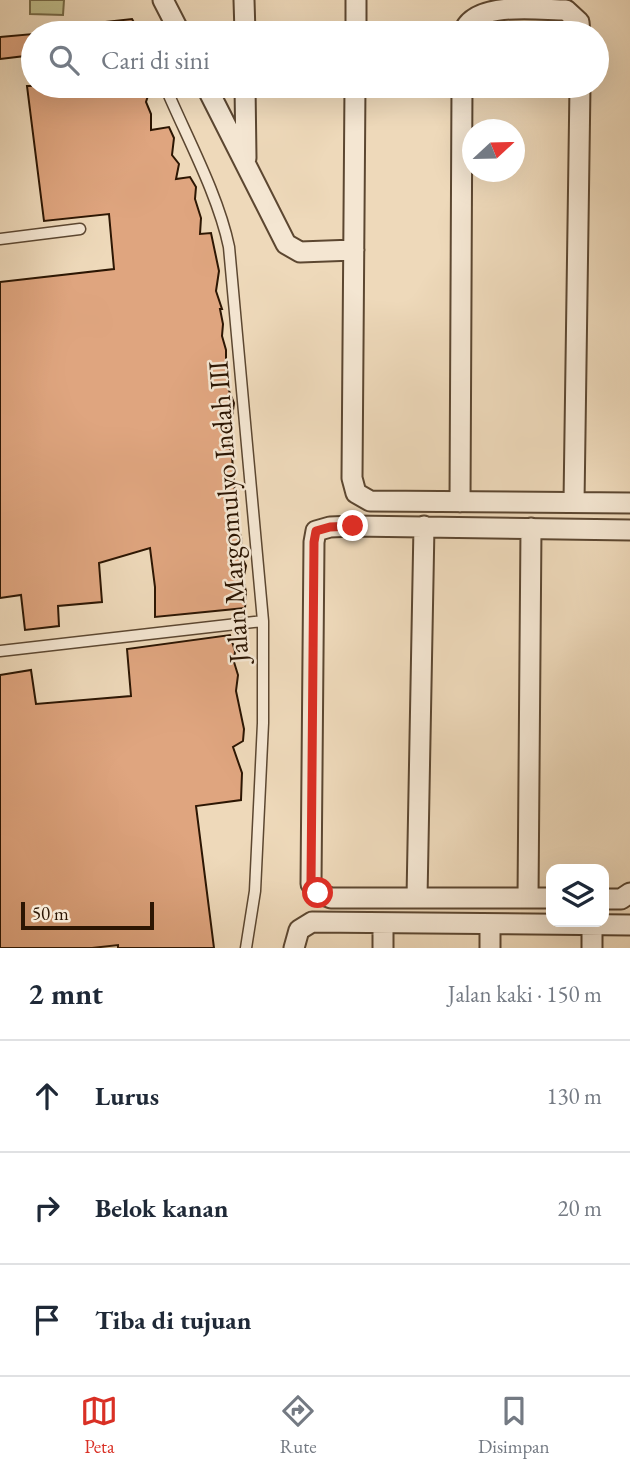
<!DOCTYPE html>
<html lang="id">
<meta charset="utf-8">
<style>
:root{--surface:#fff;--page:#f2f2f3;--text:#1f2937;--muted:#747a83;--line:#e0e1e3;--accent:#d93025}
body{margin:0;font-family:"EB Garamond",serif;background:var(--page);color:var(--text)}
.controls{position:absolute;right:21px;bottom:21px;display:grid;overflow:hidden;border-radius:14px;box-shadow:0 7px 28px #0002}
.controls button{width:63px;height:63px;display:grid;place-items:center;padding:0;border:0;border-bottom:2px solid var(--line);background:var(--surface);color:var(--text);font:35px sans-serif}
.compass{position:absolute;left:462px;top:119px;width:63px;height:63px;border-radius:50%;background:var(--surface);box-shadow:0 7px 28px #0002;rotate:68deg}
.scale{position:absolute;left:21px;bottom:18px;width:133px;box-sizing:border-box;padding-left:7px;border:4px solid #2c1603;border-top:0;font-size:19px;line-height:24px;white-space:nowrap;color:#2c1603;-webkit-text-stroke:5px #f4e6d2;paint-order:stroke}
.stop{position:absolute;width:21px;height:21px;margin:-16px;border:5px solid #d93025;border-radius:50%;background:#fff}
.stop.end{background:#d93025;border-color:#fff;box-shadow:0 2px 7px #0008}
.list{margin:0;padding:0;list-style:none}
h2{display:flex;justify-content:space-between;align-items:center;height:91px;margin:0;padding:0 28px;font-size:30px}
h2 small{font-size:23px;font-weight:400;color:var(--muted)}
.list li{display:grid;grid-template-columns:46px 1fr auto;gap:21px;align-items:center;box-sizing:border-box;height:112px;padding:0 28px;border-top:2px solid var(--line)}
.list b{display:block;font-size:26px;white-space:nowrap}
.list em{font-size:23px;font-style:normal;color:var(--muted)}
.icon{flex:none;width:38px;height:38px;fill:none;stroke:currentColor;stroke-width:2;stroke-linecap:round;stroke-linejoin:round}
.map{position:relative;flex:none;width:630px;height:948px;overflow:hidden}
.search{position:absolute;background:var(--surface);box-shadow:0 7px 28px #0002;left:21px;right:21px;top:21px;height:77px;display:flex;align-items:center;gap:18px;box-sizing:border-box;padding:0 24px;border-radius:38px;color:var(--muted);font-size:26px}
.sheet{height:427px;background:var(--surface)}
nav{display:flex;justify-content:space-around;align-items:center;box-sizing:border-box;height:98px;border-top:2px solid var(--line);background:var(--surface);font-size:19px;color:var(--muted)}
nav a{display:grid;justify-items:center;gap:4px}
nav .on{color:var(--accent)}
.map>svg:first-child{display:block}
.green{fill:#bfbd8b;stroke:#766a47;stroke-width:2}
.building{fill:#dfa57f;stroke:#2c1603;stroke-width:2}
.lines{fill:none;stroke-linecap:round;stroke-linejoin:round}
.service-casing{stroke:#5c4731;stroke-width:13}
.minor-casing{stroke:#5c4731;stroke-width:23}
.service{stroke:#f4e6d2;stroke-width:10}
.minor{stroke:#f4e6d2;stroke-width:19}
.route{stroke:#d93025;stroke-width:9}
.labels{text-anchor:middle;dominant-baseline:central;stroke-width:5;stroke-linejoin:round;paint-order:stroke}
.street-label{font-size:28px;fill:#2c1603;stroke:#f4e6d2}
</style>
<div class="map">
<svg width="630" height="948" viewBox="0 0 630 948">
<rect width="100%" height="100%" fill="#eed9ba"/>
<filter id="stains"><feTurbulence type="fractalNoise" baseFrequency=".00286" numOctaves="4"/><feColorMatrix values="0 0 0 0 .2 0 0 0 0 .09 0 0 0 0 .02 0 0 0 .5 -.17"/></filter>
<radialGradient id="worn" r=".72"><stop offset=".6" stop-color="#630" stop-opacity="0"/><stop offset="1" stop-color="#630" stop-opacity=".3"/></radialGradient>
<path class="green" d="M30,0H64L63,15L30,14Z"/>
<path class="building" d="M132,19L140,33H89L88,24Z
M33,34V55L0,59V37Z
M27,86H151L146,102L151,114V130L169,127L174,138L172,155L179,164L176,179L190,177L196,187L195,199L201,218L200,234L211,233L219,271L216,291L222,309H220L223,324L222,336L226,350V367L229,377L228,388L234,403L232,417L224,418L232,457L238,528L242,540L239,552L246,566L243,580L246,591L245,608L155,617V587L150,548L99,563L102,602L58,606L59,626L25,630L21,595L0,598V282L114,269L109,214L44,221Z
M230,635L235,651L234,662L238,675L236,691L244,729L243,741L233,747L242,773L241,800L196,806L214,948H118V945L92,948H0V675L31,670L36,704L131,696L127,649Z"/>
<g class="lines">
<g class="service-casing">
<path id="service" d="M165,86C186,136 218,194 229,247L263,621V723L255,891L246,948
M0,239L80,229
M0,651L263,621"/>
</g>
<g class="minor-casing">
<path id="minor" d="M163,0L180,33
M244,0L245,33
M356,33V0
M463,33C474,0 537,10 566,10L579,22L580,33
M206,86L286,244L300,252L354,250
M245,86L246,158
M355,86L352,478L356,493L370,501L630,503
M460,502L462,86
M574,502L580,86
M417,898L424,526
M528,898L531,528
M551,898H331L318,893L311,884L314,542L316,531L330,527L353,526L630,530
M604,899H621L630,893
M383,923V948
M294,948L299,930L312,922L630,925
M490,948V924
M592,948V925"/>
</g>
<use href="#service" class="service"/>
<use href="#minor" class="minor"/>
</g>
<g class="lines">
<path class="route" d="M318,893L311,884L314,542L316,531L330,527L353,526"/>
</g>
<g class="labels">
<g class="street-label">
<text transform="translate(228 512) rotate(-94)">Jalan Margomulyo Indah III</text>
</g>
</g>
<rect width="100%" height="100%" filter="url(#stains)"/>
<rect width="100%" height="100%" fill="url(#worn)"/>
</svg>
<div class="controls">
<button><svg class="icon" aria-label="layers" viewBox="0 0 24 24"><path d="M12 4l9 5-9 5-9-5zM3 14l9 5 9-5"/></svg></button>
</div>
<svg class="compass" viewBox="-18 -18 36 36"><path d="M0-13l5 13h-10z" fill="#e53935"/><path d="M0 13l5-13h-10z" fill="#747a83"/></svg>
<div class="scale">50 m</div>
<div class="stop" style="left:318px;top:893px"></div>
<div class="stop end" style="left:353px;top:526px"></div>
<div class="search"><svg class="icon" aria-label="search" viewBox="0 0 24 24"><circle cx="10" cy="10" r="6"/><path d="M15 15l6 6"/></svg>Cari di sini</div>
</div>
<section class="sheet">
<h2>2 mnt<small>Jalan kaki · 150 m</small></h2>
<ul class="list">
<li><svg class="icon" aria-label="ahead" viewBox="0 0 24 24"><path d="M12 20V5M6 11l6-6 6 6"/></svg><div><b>Lurus</b></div><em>130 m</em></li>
<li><svg class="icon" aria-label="right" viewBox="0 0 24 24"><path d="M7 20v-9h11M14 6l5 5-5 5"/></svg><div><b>Belok kanan</b></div><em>20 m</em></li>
<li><svg class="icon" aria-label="arrive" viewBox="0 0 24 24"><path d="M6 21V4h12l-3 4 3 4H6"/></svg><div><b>Tiba di tujuan</b></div></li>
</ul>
</section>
<nav>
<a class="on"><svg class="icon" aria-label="map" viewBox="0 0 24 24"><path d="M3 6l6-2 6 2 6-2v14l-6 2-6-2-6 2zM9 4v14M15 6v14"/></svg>Peta</a>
<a><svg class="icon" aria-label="directions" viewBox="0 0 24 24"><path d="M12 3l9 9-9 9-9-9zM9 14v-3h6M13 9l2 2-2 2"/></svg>Rute</a>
<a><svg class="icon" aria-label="saved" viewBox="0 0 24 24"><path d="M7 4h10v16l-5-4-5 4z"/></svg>Disimpan</a>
</nav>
